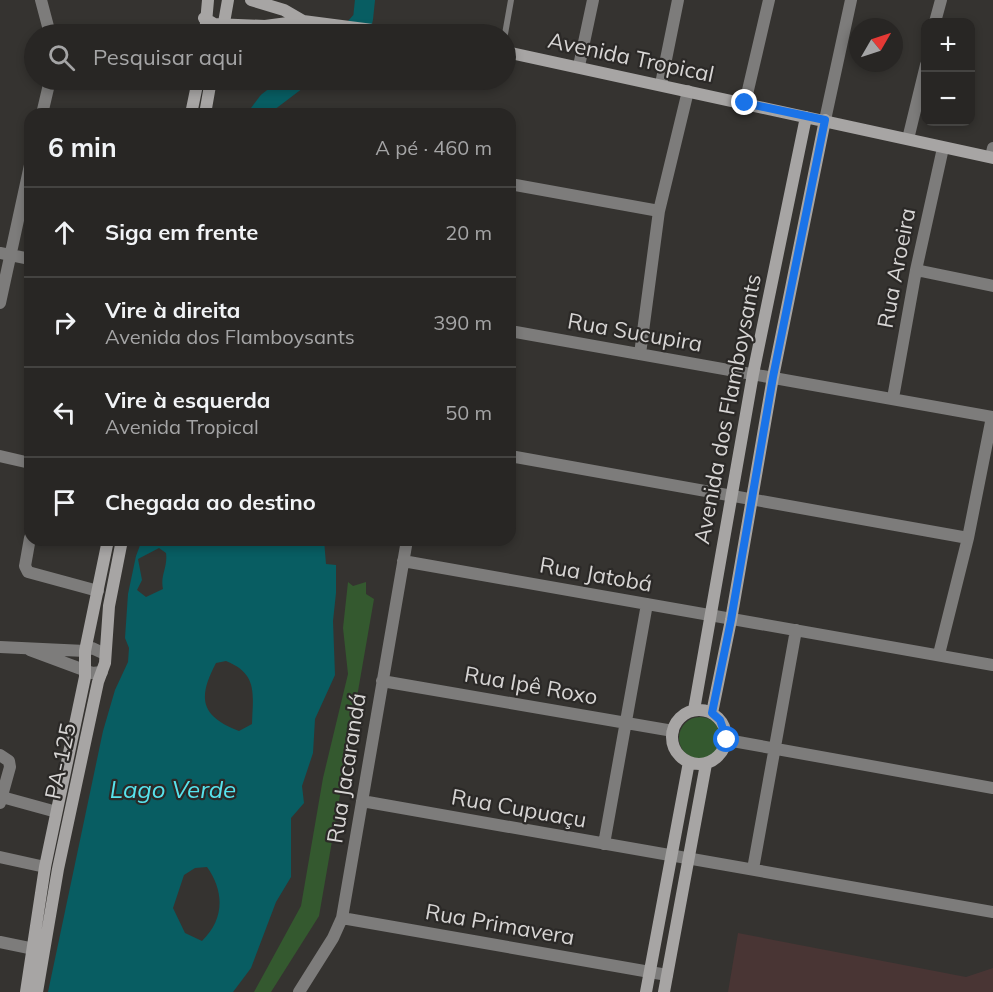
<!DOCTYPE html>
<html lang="pt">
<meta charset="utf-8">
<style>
:root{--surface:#282624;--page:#302e2c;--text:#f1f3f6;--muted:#a5a5a6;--line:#444341}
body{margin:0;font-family:Mulish,sans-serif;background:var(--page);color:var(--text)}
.controls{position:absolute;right:18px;top:18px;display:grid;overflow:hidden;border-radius:12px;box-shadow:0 3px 9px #0003}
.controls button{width:54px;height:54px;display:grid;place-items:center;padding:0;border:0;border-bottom:2px solid var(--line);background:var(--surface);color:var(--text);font:30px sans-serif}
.compass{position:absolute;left:849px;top:18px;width:54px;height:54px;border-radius:50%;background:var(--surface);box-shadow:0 3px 9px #0003;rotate:51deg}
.stop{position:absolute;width:18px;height:18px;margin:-14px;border:4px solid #1a73e8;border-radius:50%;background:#fff}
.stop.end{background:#1a73e8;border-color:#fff;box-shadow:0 2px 6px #0008}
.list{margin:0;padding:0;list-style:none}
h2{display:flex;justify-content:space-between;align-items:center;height:78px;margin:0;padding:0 24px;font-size:26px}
h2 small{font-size:20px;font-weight:400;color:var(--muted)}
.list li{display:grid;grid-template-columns:39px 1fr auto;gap:18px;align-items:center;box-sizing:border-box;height:90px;padding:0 24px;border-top:2px solid var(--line)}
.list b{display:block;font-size:22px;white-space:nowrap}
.list p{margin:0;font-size:20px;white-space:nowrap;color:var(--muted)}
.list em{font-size:20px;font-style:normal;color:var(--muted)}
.icon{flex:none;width:33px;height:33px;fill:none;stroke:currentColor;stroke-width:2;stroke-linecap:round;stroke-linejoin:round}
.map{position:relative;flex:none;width:993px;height:992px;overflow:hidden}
.search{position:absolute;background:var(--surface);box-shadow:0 3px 9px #0003;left:24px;top:24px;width:492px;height:66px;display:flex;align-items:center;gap:15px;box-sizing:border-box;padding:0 21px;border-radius:33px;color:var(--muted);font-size:22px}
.panel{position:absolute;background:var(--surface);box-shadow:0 3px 9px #0003;left:24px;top:108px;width:492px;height:438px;border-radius:18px}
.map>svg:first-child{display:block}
.commercial{fill:#493534}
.green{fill:#34592f}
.water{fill:#085d62;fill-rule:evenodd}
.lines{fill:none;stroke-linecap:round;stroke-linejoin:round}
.river{stroke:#085d62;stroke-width:20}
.lane{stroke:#7d7c7b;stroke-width:6}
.street{stroke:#7d7c7b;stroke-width:12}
.secondary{stroke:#a7a5a4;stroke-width:12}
.route{stroke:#1a73e8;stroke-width:8}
.labels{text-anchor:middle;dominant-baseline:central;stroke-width:4.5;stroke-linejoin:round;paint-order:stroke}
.street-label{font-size:22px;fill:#d7d5d4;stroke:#2b2927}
.water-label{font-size:24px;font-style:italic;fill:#57e3ed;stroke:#2b2927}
</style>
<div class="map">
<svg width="993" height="992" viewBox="0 0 993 992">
<rect width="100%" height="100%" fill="#353330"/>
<path class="commercial" d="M738,933L966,977L993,968V992H728Z"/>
<path class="green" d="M348,582L353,586L366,582V594L374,599L319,916L271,992H254L301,906L323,778L348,674L343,628Z
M679 738a21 21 0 1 1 42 0a21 21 0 1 1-42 0Z"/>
<path class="water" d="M142,540H324L326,564L336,565V593L333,621L335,675L315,719L313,753L302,786L304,803L291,818V877L276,902L251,968L233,992H48L103,731L115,690L128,662L129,648L125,638L128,594L136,556ZM159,548L166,553C168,567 160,576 163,589L146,597L137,590L142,580L138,559ZM226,661C258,674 253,693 252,724L239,731C201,716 197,699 216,663ZM207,867C225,892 224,920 202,941L185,933L173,908L184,875L195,868Z"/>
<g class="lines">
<path class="river" d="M350,34L363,19L365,0
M259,114L268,102L297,80"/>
<path class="lane" d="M505,34L511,0"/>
<path class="street" d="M41,0L50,34
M935,22L941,0
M579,66L593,0
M661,84L678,0
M745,103L769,0
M42,114L50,80
M825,120L851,0
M908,139L926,65
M991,157L993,148
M510,184L659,211
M0,253L30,259
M916,270L993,286
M0,303L30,165
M510,331L993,417
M640,354L659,211L688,91
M893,398L916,270L943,148
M0,456L30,463
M510,456L968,538
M30,538L25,566L28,572L98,591
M403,561L993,665
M0,647L85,651L92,648L105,654
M30,650L92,673L102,672
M939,654L968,538L992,417
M382,681L673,731
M727,740L993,788
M0,755L9,761L10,767L0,803
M2,797L53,811
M362,801L993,912
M604,844L647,604
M0,857L45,867
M753,869L796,630
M342,918L667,975
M0,942L34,949
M299,992L333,938L342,918L407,540"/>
<path class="secondary" d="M251,0L284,10L303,21
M204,18L214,24L265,26L303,21L403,34
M205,34L208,0
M222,34L228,0
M506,52L993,158
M191,114L198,80
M205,114L211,80
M694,710L753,374L806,117
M672 737a27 27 0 1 1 54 0a27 27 0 1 1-54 0Z
M712,713L731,620L773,377L825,120
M26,992L45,867L85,677V651L108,540
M37,992L58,869L98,682L105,663L109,606L122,540
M646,992L689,762
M664,992L706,764"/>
</g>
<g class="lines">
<path class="route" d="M727,740L720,720L712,713L731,620L773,377L825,120L745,103"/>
</g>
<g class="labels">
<g class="street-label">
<text transform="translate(631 57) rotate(12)">Avenida Tropical</text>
<text transform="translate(896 268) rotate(-79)">Rua Aroeira</text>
<text transform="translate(635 332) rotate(10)">Rua Sucupira</text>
<text transform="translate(727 409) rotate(-79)">Avenida dos Flamboysants</text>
<text transform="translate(596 574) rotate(10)">Rua Jatobá</text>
<text transform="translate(531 685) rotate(10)">Rua Ipê Roxo</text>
<text transform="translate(60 761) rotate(-78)">PA-125</text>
<text transform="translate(346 768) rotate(-81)">Rua Jacarandá</text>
<text transform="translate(519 808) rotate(10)">Rua Cupuaçu</text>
<text transform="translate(500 924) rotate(10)">Rua Primavera</text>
</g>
<g class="water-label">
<text x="173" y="789">Lago Verde</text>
</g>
</g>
</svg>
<div class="controls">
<button>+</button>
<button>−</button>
</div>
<svg class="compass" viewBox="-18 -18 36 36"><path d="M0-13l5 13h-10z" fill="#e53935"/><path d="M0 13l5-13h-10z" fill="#a5a5a6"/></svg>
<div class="stop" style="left:727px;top:740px"></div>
<div class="stop end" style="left:745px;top:103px"></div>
<div class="search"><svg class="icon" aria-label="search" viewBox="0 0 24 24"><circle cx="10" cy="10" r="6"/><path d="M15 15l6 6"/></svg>Pesquisar aqui</div>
<section class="panel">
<h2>6 min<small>A pé · 460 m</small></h2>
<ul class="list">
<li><svg class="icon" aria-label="ahead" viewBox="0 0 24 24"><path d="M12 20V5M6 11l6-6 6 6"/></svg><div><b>Siga em frente</b></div><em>20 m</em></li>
<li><svg class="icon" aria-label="right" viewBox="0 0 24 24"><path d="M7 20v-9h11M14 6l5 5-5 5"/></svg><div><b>Vire à direita</b><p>Avenida dos Flamboysants</p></div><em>390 m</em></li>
<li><svg class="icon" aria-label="left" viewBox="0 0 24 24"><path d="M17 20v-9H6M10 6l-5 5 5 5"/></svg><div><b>Vire à esquerda</b><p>Avenida Tropical</p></div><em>50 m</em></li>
<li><svg class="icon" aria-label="arrive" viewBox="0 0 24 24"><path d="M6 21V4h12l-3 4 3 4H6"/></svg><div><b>Chegada ao destino</b></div></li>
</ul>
</section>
</div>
